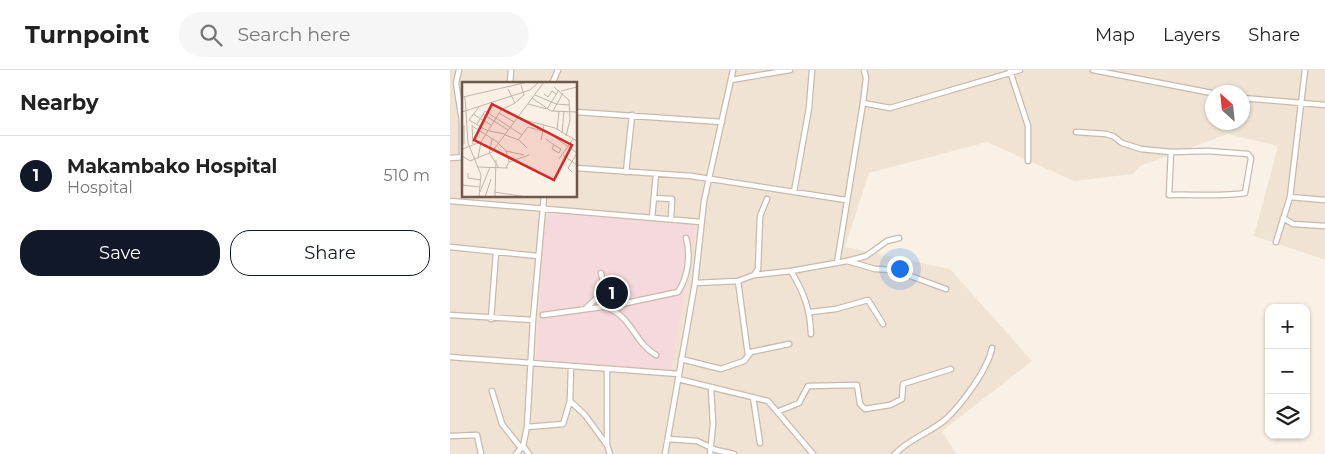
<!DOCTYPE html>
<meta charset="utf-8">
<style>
:root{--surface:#fff;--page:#f6f6f6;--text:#222;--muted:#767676;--line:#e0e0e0;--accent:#111827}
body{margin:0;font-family:Montserrat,sans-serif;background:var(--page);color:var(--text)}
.controls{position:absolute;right:15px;bottom:15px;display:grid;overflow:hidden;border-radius:10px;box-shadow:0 1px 4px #0004}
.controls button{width:45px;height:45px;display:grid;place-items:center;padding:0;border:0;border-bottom:1px solid var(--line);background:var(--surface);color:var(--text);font:25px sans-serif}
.compass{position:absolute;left:755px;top:15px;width:45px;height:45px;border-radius:50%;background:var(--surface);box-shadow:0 1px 4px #0004;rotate:333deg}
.you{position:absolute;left:449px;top:198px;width:18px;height:18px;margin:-12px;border:4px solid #fff;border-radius:50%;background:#1a73e8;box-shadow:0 0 0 8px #1a73e833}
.badge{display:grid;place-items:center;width:32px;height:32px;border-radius:50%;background:var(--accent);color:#fff;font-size:16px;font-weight:700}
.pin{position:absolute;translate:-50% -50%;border:2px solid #fff;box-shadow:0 1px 5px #0006}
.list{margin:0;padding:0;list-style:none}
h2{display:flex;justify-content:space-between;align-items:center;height:65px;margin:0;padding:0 20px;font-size:21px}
h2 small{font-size:16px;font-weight:400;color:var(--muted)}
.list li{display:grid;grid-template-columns:32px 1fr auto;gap:15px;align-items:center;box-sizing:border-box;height:80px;padding:0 20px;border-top:1px solid var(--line)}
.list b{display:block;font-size:19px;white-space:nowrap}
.list p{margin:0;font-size:16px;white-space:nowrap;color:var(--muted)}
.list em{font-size:16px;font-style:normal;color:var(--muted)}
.actions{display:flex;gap:10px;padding:15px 20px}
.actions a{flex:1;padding:11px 0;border:1px solid var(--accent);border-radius:20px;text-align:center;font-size:18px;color:var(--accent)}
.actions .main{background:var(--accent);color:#fff}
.icon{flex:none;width:28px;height:28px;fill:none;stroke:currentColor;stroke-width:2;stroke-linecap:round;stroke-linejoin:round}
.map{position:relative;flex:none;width:875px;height:384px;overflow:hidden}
header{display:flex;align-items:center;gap:30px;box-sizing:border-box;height:70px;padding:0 25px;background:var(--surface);border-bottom:1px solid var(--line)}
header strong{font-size:24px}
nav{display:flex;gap:28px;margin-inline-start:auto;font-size:18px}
.search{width:350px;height:45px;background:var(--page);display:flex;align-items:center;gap:12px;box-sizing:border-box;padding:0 18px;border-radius:28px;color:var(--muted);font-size:19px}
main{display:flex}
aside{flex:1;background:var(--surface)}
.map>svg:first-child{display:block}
.residential{fill:#f0e3d4;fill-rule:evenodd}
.medical{fill:#f6d9dd}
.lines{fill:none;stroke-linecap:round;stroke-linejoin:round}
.minor-casing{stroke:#c9b9ac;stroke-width:7}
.minor{stroke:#fff;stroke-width:4.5}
.inset-road{fill:none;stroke:#c2b4a8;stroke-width:1}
.view{fill:#d62828;fill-opacity:0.15;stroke:#d62828;stroke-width:2.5}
.inset-edge{fill:none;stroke:#6f584d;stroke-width:2.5}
</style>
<header>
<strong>Turnpoint</strong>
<div class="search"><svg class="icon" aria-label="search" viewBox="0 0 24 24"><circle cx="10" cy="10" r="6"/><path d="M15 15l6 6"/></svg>Search here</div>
<nav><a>Map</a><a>Layers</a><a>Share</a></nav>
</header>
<main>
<aside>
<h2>Nearby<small></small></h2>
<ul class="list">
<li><span class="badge">1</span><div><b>Makambako Hospital</b><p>Hospital</p></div><em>510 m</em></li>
</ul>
<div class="actions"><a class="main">Save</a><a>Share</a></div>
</aside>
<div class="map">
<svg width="875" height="384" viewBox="0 0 875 384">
<rect width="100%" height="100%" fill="#f9f1e5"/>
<path class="residential" d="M0,0H875V190L804,166L828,76L778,64L690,96L683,104L624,111L537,72L419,103L395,177L500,199L582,291L492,361L506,384H0ZM14,14H126V126H14ZM762,22H792V52H762Z"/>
<path class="medical" d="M99,143L246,155L221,302L86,291L94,148Z"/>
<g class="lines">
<g class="minor-casing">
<path id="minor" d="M9,0L6,13L12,51V87
M643,0L762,23
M560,1L578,56V91
M281,10L340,0
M60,14L61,0
M102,14L108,0
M792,28L875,35
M413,33L440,38L570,0
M126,42L272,52
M626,62L656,64L663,66L672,73L691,79L721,82L719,125C745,124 770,127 795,123L801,88L798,84L758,81L721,82
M0,88L14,87
M126,98L241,106L396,130
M176,102L182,45
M344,122L359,38L362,0
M840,127L875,130
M204,128L222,129L221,149
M0,131L251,152
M202,148L206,104
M833,148L843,154L875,156
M826,172L840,127L855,0
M0,177L88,186
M397,191L416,186L437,171L449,168
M387,193L413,33L416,8L414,0
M341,201C354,223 360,238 361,264
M304,205L308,199L310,146L317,129
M288,211L298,285
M245,213L288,211L304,205L341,201L397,191L425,199L444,200L496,219
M155,237C182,245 184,273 206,285
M136,238C150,226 156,221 151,203
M361,242L386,239L418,230L433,254
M0,245L83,250
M93,245L167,235L228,222C238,207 241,185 236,168
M41,249L46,182
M0,287L229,304
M231,289L271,299L294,291L301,282L339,274
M121,297L120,331L135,345L157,375
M157,299V375L160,384
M228,309L318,331L363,384
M42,321L52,354L71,378
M303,327L310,373
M329,341L349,333L358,316L407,315L410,334L415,339L440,335L452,329L453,314L501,299
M77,357L113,354L120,331
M0,366L27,365L31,384
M218,369L247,371L266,380L284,384
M73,376L79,384
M66,384L73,376L77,357L83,250L94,126
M215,384L245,213L254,131L283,0
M260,384L263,354L261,318
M445,384C460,368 480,363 496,349C512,334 538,299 542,278"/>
</g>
<use href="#minor" class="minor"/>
</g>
<g transform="translate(12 12)">
<rect width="115" height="115" fill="#f9f1e5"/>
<path class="inset-road" d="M92,5L107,18L108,38L104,54M99,9L115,5M82,12L86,15L90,9L94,12M73,13L94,22L107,23M1,15L66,0M3,15L6,61L19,93L17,115M70,16L89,29L115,30M53,21L62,13L59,3M66,22L85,27L97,8M17,25L7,38L26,49M91,29L101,11M0,30L68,8L77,0M37,31L52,40M11,32L29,43M21,32L46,48M55,36L93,46L115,59M15,42L23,29L60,53M2,43V62M10,43L11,62M10,44L37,61M66,45L87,51L115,71M95,48L97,29M27,49L43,52M100,51L102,29M43,53L57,58L65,66M84,57L92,63L90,67L97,71L99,67L92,63M56,58L66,45M79,58L82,43M36,61L44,69L47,80L44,86M0,67L19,60L39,28L53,21L46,7M44,69L62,73M27,72L30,57M28,72L37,86M101,73L115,83M0,74L8,79L30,70L82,0M16,76L19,60M97,77L111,57M47,80L67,73M16,85L46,86M110,90L106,86L115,71M6,91V96L19,98M0,103L18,105M18,110L28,85M32,110L65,115M23,115L29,97M33,115L34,78"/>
<path class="view" d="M30,22L110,63L92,98L12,58Z"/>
<rect width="115" height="115" class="inset-edge"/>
</g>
</svg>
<div class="controls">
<button>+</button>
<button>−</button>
<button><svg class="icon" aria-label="layers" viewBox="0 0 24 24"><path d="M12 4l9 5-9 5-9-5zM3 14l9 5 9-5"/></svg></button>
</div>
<svg class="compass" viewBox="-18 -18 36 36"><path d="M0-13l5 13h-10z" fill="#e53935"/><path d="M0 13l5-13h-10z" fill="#767676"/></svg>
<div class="you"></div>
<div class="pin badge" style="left:162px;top:223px">1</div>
</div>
</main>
